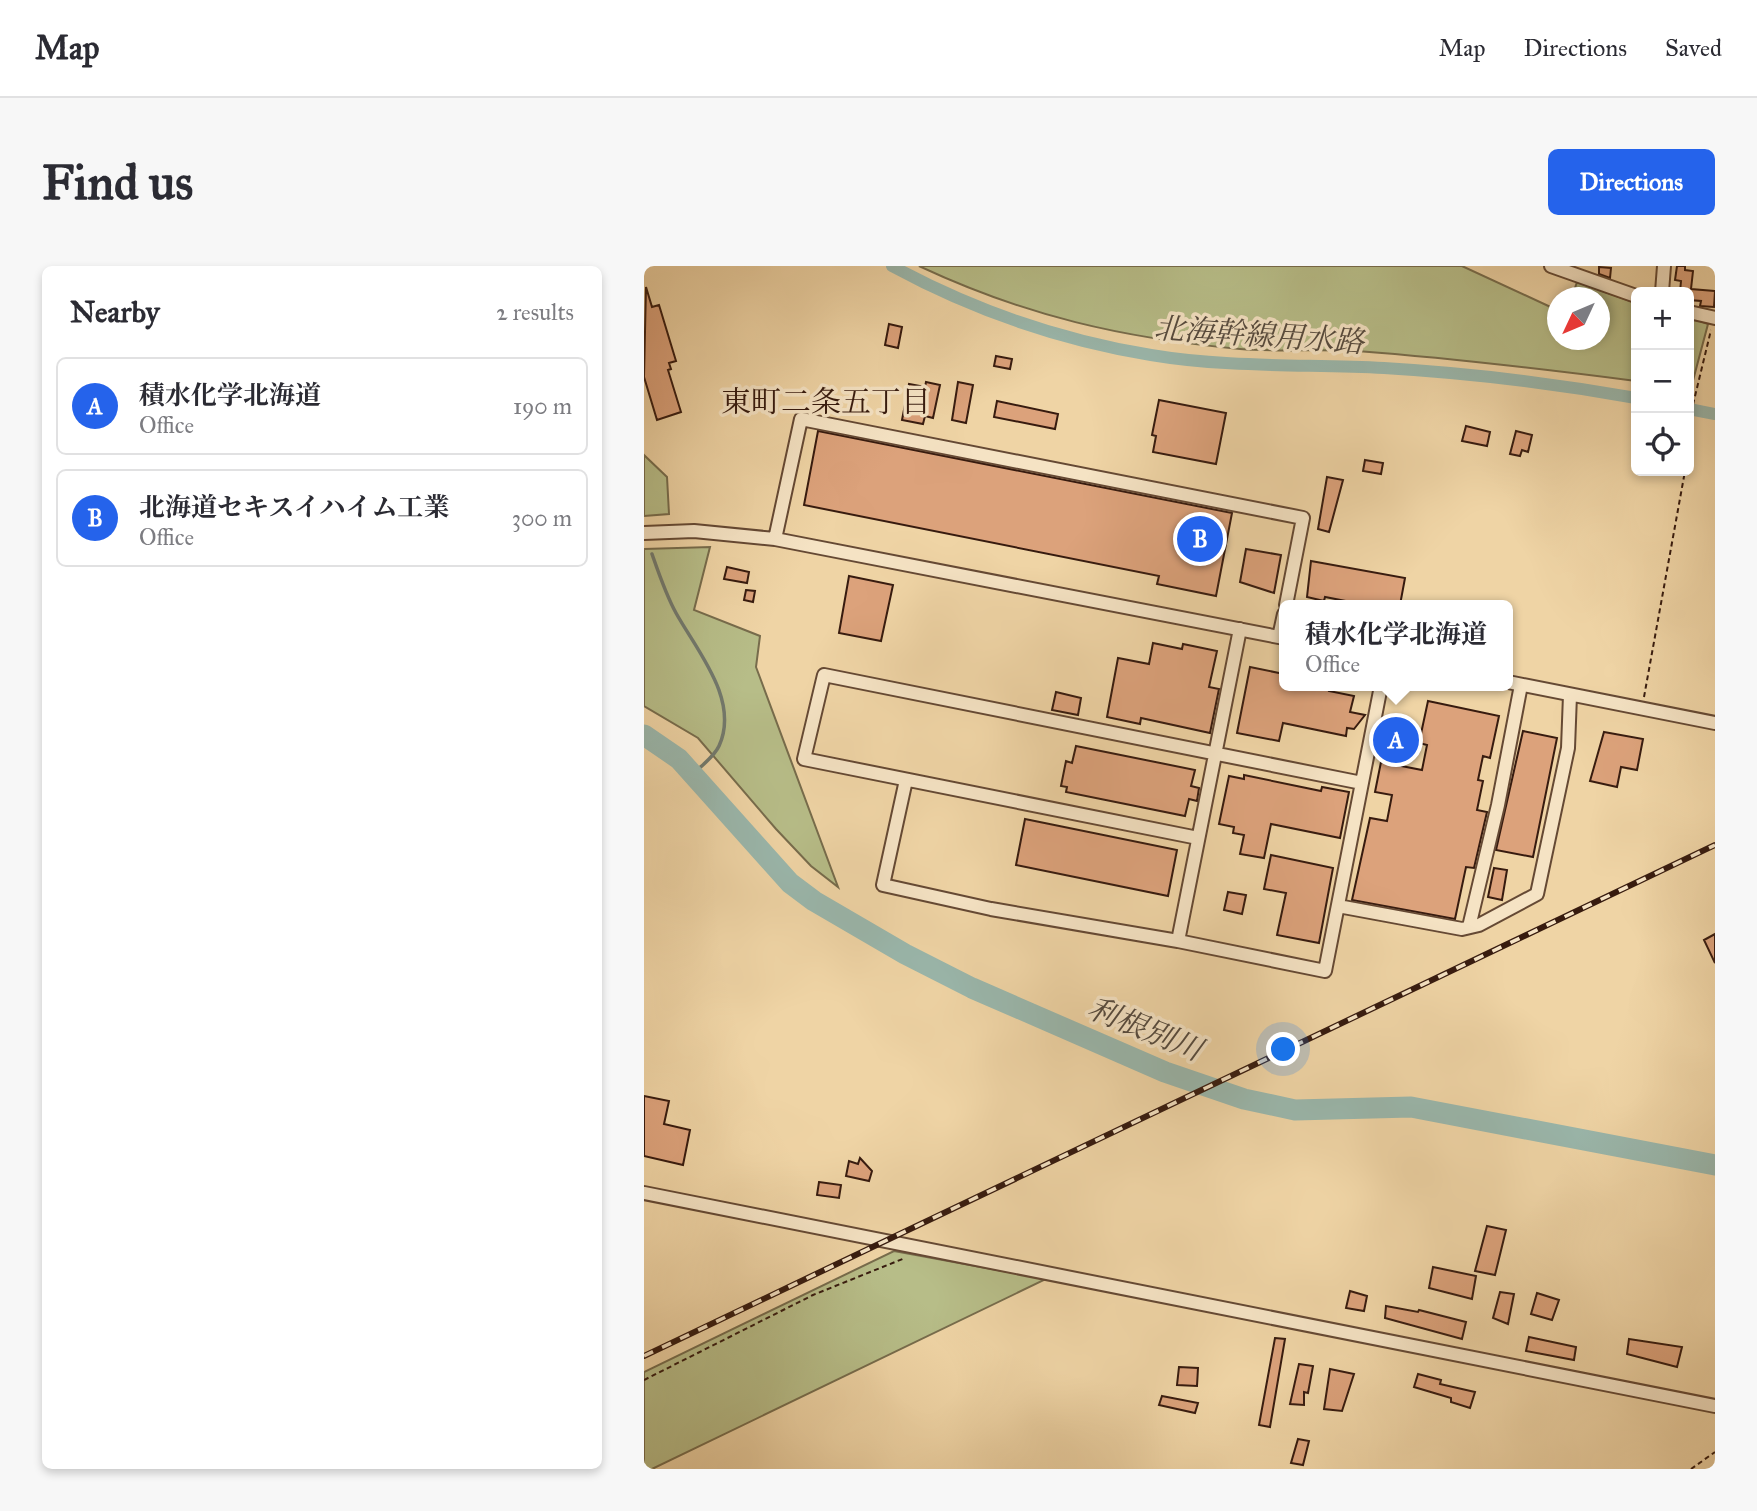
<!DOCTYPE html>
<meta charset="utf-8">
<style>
:root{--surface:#fff;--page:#f7f7f7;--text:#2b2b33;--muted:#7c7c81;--line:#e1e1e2;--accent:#2563eb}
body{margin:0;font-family:"IM FELL Great Primer","Noto Serif JP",serif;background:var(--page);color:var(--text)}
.controls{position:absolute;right:21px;top:21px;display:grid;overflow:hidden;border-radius:10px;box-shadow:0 4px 10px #0003}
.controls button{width:63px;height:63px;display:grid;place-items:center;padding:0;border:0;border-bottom:2px solid var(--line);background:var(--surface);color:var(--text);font:35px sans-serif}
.compass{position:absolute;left:903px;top:21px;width:63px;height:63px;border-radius:50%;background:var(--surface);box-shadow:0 4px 10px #0003;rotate:226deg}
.you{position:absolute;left:640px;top:784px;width:24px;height:24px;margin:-18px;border:5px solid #fff;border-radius:50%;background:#1a73e8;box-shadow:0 0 0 10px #1a73e833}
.badge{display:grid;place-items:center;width:46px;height:46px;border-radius:50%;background:var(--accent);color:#fff;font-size:23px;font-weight:700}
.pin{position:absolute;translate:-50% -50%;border:4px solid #fff;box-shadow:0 2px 7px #0006}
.popup{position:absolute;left:635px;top:334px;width:234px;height:91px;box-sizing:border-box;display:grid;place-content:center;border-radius:10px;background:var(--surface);filter:drop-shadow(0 2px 5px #0005);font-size:23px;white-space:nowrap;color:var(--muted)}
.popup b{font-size:26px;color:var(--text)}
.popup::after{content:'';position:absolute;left:50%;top:100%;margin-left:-14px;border:14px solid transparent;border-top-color:var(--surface)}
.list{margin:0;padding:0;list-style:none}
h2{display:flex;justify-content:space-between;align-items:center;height:91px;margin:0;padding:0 28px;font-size:30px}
h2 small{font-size:23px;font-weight:400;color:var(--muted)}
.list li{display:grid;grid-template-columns:46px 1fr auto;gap:21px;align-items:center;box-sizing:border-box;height:98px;margin:0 14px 14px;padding:0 14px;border:2px solid var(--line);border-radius:10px}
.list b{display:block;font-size:26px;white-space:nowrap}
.list p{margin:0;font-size:23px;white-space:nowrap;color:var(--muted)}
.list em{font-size:23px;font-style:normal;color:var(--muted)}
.icon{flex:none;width:38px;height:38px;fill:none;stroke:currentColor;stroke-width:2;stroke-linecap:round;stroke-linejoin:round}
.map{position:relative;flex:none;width:1071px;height:1203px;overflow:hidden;border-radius:10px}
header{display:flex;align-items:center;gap:42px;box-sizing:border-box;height:98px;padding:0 35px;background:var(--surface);border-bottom:2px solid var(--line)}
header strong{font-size:33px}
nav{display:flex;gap:38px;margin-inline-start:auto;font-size:24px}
.intro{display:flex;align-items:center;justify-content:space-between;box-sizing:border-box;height:168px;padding:0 42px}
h1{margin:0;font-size:49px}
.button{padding:18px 32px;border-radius:10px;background:var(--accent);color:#fff;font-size:24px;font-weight:700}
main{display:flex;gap:42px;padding:0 42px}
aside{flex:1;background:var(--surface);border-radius:10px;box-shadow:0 4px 10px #0003}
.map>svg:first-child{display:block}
.green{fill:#b7bd88;stroke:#776c4c;stroke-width:2}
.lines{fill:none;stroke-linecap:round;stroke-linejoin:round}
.stream{stroke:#72796d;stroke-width:3.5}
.canal{stroke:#9ab7ac;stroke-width:12}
.river{stroke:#9ab7ac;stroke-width:21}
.building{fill:#dca27b;stroke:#371b0f;stroke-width:2}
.minor-casing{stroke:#654934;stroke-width:16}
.path{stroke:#371b0f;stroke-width:2;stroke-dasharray:5 3.5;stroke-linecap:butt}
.minor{stroke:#f5e3c4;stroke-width:12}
.rail-casing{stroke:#371b0f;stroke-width:6}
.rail{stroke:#f5e3c4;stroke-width:3.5;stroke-dasharray:10;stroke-linecap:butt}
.labels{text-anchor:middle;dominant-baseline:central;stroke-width:7;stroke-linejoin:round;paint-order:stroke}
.water-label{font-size:30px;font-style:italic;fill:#554a3e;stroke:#f5e3c4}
.neighbourhood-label{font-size:30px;fill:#371b0f;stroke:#f5e3c4}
</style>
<header>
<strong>Map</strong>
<nav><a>Map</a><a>Directions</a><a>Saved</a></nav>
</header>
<div class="intro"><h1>Find us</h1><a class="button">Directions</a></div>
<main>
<aside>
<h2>Nearby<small>2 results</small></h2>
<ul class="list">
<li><span class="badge">A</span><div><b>積水化学北海道</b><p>Office</p></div><em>190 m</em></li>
<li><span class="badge">B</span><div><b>北海道セキスイハイム工業</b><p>Office</p></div><em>300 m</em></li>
</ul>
</aside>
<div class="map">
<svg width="1071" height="1203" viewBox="0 0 1071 1203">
<rect width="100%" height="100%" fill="#efd4a5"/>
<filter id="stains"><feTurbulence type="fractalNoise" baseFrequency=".00286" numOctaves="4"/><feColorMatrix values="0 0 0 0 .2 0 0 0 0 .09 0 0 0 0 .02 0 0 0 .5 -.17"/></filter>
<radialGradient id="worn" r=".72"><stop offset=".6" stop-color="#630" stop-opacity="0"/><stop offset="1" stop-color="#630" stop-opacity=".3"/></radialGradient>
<path class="green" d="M275,0H818L913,44L914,74H956V32L928,31L933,16L992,37V115C899,103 806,92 713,85C674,83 635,86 596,83C478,72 382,50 275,0Z
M1045,51L1064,58L1047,122H1045Z
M0,189L23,211L25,248L0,250Z
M66,281L50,344L116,370L112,401L194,621L167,600L132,563L54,472L0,440V283Z
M250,985L402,1013L8,1203H0V1106Z"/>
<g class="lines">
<path class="stream" d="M8,288C15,308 22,329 32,347C53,385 96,434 75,480C70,491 57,500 49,508"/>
<path class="canal" d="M248,0C329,44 416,74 507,89C584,102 662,98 740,102C825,107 908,117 992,132
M1045,143L1071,148"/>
<path class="river" d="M0,469L35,493L146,617L170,635L261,688L328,722L521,806L600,833L651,844L767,841L1071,899"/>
</g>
<path class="building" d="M1033,0H1041V4L1049,5L1047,23L1071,25L1070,41L1056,40L1057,35L1045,34V26H1036L1037,15L1031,14Z
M955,1L967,2L966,12L955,8Z
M2,21L8,41L15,39L32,95L25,97L27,103L24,104L37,146L13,154L0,111Z
M245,58L258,61L254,82L241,79Z
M352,90L368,93L366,103L350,100Z
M282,116L296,119L289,152L281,150L279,158L258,154L265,118L281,121Z
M314,116L329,119L322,157L308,154Z
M515,134L582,147L572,198L509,186L512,170L508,169Z
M353,135L414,148L411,163L350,151Z
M822,160L846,166L843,180L818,175Z
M174,165L588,247L572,330L513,318L515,310L160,239Z
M872,165L888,169L884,186L878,184L876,190L866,188Z
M721,194L739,197L737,208L719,205Z
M683,211L699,214L685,266L674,263Z
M602,283L637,289L630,327L596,316Z
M667,295L761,312L756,339H722L681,331L680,335L663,331Z
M83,301L105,306L103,317L80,313Z
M205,310L249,319L237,375L195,367Z
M102,324L111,325L109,336L100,334Z
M509,377L538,383L539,378L573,385L565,421L575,423L566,467L497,452L496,458L463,451L474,392L505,398Z
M606,401L640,408V420H686L685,425L710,430L706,446L721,449L710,463L703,462L702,470L639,457L635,475L593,467Z
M412,426L437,432L434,449L408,444Z
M784,435L855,450L846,492L839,490L834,514L839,515L833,544L843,546L830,602L822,601L811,653L708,634L726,552L743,555L748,529L731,526L737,496L778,504L783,479L775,477Z
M879,465L913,472L889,591L852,584Z
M960,466L999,473L993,504L977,501L973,521L946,515Z
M432,480L551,504L547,520L555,522L553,535L545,533L541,550L422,526L423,521L417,520L422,495L428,497Z
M600,509L677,525L678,521L705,526L696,572L627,558L620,592L596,588L600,569L589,567L590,561L575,558L585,510L600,513Z
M381,553L533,584L524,630L372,599Z
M627,589L689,602L675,677L633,669L642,627L620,623Z
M850,602L863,604L858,634L844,631Z
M584,626L602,629L598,648L580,644Z
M1071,668V697L1060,674Z
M0,830L25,835L20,858L46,864L39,899L0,890Z
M216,892L228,905L225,915L202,910L205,895L214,898Z
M175,916L197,919L195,932L173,929Z
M843,960L862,964L851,1009L831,1005Z
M789,1001L832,1010L828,1033L785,1022Z
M706,1025L723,1030L720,1045L702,1042Z
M856,1026L870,1028L864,1058L849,1052Z
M893,1027L915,1034L908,1054L887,1048Z
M742,1040L774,1046L775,1044L822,1056L818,1073L741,1052Z
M885,1071L932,1081L930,1094L882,1085Z
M631,1072L641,1073L626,1161L615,1159Z
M985,1073L1038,1081L1033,1101L983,1088Z
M655,1098L669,1100L664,1127L660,1126V1139L646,1138Z
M535,1101L554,1102L553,1120L533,1119Z
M686,1103L710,1108L698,1145L680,1143Z
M774,1108L797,1114L796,1118L831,1126L826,1142L807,1136V1132L770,1121Z
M518,1130L554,1137L551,1147L515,1139Z
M654,1173L665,1175L659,1199L647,1197Z"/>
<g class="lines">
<g class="minor-casing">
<path id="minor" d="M907,0L992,30
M1018,26L1020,0
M1045,46L1071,52
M0,267L50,265L131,273L640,372
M131,273L157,153L659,252L642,339
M596,363L534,675L681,705L737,420
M635,371L640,348
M864,416L1071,457
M262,514L239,619L347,643L534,675
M554,572L160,493L180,409L718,517
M694,640L818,663L835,659L893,628L924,482L926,429
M825,661L854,539L877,419
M0,927L1071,1140"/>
</g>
<path class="path" d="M1045,155L1067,64
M1000,431L1041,205
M0,1114L169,1029L261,992
M1047,1203L1071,1186"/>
<use href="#minor" class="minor"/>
<g class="rail-casing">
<path id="rail" d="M0,1090L1071,579"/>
</g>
<use href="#rail" class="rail"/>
</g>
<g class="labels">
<g class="water-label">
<text transform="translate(615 69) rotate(4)">北海幹線用水路</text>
<text transform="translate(501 763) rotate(22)">利根別川</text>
</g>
<g class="neighbourhood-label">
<text x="182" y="136">東町二条五丁目</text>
</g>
</g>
<rect width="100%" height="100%" filter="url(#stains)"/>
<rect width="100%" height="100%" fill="url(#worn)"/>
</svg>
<div class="controls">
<button>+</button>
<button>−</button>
<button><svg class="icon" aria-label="locate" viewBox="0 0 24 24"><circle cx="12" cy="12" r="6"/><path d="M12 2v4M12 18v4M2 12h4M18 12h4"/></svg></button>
</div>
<svg class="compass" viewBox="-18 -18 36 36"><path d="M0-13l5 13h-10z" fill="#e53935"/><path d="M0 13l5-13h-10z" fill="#7c7c81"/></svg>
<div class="you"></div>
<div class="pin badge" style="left:752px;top:474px">A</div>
<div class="popup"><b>積水化学北海道</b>Office</div>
<div class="pin badge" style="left:556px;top:273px">B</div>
</div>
</main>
